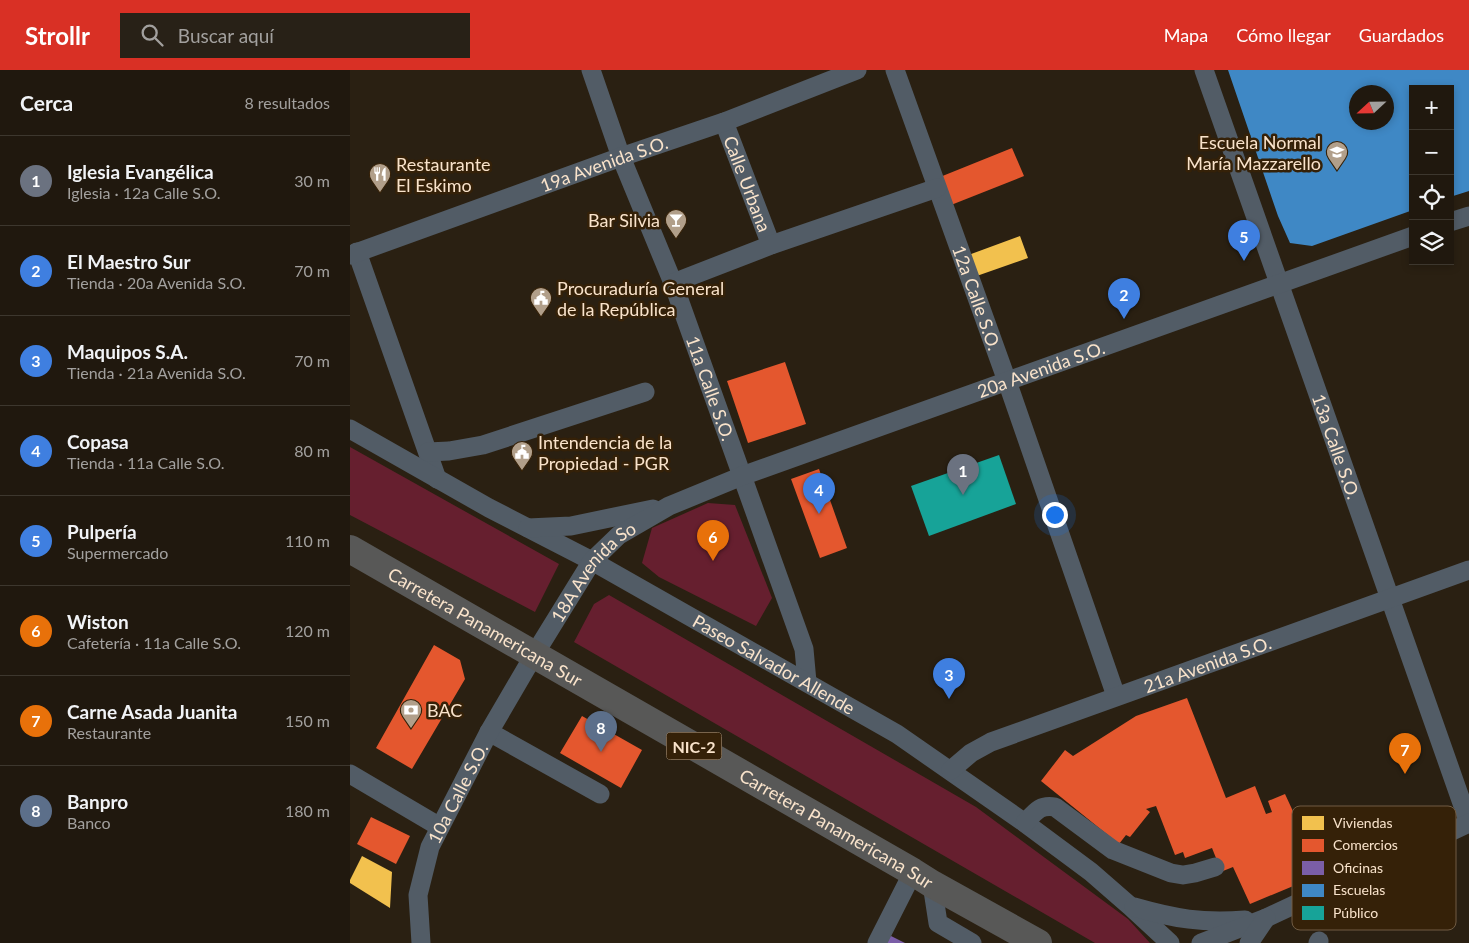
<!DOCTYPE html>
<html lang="es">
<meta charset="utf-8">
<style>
:root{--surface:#20180e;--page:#282117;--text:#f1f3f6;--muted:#a2a09e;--line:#3d372e;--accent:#d93025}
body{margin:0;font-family:Lato,sans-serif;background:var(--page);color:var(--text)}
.controls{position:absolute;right:15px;top:15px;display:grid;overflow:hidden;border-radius:0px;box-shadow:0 2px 8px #0003}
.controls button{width:45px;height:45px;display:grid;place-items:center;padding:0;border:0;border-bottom:1px solid var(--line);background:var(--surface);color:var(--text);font:25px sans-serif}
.compass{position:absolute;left:999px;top:15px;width:45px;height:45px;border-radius:50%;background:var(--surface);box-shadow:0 2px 8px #0003;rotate:248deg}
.you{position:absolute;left:704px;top:444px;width:18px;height:18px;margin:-12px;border:4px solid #fff;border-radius:50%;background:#1a73e8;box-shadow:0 0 0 8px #1a73e833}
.badge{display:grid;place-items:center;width:32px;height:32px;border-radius:50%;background:var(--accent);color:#fff;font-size:16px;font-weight:700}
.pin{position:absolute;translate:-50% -41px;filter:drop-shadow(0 1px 2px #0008)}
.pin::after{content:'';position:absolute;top:26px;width:18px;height:15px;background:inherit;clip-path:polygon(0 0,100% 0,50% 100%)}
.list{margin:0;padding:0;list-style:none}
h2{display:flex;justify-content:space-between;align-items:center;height:65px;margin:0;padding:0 20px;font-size:21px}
h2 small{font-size:16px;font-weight:400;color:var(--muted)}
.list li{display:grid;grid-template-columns:32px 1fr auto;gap:15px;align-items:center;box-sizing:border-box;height:90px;padding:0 20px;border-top:1px solid var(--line)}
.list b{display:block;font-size:19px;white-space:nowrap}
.list p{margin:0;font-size:16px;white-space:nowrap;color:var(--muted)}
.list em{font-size:16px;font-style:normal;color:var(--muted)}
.icon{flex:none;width:28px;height:28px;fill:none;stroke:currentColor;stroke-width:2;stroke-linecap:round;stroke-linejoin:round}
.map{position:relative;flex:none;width:1119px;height:873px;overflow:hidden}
header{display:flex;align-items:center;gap:30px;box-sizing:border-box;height:70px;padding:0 25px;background:var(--accent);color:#fff}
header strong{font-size:24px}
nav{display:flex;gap:28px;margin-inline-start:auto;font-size:18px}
.search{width:350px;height:45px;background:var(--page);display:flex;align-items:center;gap:12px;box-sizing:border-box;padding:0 18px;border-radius:0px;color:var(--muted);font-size:19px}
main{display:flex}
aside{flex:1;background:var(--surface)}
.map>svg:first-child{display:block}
.green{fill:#661f2f}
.homes{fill:#f2c14e}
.shops{fill:#e4572e}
.offices{fill:#7b5ea7}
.schools{fill:#3f88c5;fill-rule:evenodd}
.public{fill:#17a398}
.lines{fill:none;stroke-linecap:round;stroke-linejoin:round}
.minor{stroke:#525c66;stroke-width:19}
.highway{stroke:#585857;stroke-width:28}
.labels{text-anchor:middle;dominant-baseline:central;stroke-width:5;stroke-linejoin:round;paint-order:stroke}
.shield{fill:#352108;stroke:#bea990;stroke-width:1}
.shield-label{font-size:16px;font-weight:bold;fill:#f9e3cb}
.poi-label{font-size:18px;fill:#f9e3cb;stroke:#352108;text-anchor:start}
.street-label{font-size:18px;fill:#f9e3cb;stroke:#352108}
.key{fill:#352108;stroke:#705b42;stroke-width:1}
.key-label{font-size:14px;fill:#f9e3cb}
</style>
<header>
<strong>Strollr</strong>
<div class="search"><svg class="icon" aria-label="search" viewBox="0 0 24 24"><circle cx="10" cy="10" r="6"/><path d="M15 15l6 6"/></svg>Buscar aquí</div>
<nav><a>Mapa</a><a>Cómo llegar</a><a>Guardados</a></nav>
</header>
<main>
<aside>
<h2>Cerca<small>8 resultados</small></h2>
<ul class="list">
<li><span class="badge" style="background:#6b7280">1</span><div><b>Iglesia Evangélica</b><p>Iglesia · 12a Calle S.O.</p></div><em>30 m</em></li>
<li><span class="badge" style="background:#3f7fe0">2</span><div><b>El Maestro Sur</b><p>Tienda · 20a Avenida S.O.</p></div><em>70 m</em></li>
<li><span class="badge" style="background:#3f7fe0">3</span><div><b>Maquipos S.A.</b><p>Tienda · 21a Avenida S.O.</p></div><em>70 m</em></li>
<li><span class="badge" style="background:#3f7fe0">4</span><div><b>Copasa</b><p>Tienda · 11a Calle S.O.</p></div><em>80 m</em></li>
<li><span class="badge" style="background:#3f7fe0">5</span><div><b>Pulpería</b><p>Supermercado</p></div><em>110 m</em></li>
<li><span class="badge" style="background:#e8710a">6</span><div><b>Wiston</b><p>Cafetería · 11a Calle S.O.</p></div><em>120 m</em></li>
<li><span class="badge" style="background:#e8710a">7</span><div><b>Carne Asada Juanita</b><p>Restaurante</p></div><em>150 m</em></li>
<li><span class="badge" style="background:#5c6f8a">8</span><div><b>Banpro</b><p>Banco</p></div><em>180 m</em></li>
</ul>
</aside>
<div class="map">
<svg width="1119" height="873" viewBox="0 0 1119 873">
<rect width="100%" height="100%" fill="#2a2012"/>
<path class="green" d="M0,377L209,494L185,542L0,445Z
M358,433L385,435L422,528L406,556L309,507L292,493L302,458Z
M259,525L626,737L778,849L800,873H745L224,572L244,534Z"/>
<path class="homes" d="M670,166L678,188L621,208L613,187Z
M12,786L42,802L40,838L0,813V810Z"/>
<path class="shops" d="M662,78L674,106L601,135L590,107Z
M435,292L456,354L398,373L377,311Z
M469,399L497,478L470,488L441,409Z
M84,575L110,590L115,609L62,699L26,678Z
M837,628L876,728L905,716L916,744L922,742L918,731L935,724L972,804L900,834L883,797L868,803L866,788L862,778L835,788L833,782L825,785L806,736L796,739L800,742L780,767L776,765L769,774L691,711L715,680L723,686L786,646Z
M232,646L292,680L271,718L210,683Z
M21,747L60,766L46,794L7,774Z"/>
<path class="offices" d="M539,865L555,873H535Z"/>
<path class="schools" d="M878,0H1119V121L1100,127V19H1063V140L962,176L940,173L928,146ZM1006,22H1036V52H1006Z"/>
<path class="public" d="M649,385L666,434L579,466L561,416Z"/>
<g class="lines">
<g class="minor">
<path id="s1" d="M241,0L271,87L323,213L454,579L457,612"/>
<path id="s2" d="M545,0L657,311L766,626"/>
<path id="s3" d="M854,0L1119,753"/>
<path id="s4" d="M374,52L421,175"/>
<path d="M1100,152L1119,146"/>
<path d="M7,182L87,409"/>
<path id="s5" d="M0,185L271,87L374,52L507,0"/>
<path d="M323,213L421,175L587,118"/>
<path id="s6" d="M0,359L139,438L242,491L547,664L675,753L741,802L780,836L820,873"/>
<path d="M78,382L99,381L133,375L295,322"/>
<path d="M178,458L221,456L303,439"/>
<path d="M139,662L250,724"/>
<path id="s7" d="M601,700L621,683L641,672L1119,500"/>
<path d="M0,704L90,757"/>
<path d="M675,753C685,742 690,734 705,737L763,780L821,803L833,805L845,803L865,797"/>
<path d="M582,814L588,853L622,873"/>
<path d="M784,837C826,849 851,853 895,850"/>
<path id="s8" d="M71,873L68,825L80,777L139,662L184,585L242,491L269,465L319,436L392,406L1063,166"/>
<path d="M527,873L563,802"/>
<path d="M851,873L916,848L1119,753"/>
<path d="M899,873L916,848"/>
<path d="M968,873L969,871"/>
</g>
<path class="highway" id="s9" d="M0,479L563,802L582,814L688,873"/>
</g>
<defs>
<g id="university-pin" transform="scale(1.125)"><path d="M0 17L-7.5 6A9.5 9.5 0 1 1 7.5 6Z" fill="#b19f8a" stroke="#352108"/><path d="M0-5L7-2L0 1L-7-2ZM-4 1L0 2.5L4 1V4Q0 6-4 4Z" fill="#fff"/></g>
<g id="restaurant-pin" transform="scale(1.125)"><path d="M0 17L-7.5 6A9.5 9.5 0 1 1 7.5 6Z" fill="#b19f8a" stroke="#352108"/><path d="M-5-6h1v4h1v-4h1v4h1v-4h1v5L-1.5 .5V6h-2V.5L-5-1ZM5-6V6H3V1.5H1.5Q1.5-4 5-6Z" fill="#fff"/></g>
<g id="bar-pin" transform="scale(1.125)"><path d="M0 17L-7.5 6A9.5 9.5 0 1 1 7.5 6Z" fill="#b19f8a" stroke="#352108"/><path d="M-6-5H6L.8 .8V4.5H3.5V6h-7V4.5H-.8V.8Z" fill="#fff"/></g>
<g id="civic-pin" transform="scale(1.125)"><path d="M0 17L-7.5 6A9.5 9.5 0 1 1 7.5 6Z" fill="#b19f8a" stroke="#352108"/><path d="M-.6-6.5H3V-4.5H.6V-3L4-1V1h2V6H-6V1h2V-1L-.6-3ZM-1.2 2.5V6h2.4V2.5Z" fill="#fff"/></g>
<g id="bank-pin" transform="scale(1.125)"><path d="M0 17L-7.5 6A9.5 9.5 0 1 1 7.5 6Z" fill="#b19f8a" stroke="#352108"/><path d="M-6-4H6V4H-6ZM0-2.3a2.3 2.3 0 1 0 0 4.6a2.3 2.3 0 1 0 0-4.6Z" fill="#fff"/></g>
</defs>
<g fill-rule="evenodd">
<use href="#university-pin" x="987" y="82"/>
<use href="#restaurant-pin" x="30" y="104"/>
<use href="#bar-pin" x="326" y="150"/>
<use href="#civic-pin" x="191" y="228"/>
<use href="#civic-pin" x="172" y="382"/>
<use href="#bank-pin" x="61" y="640"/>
</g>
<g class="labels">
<rect class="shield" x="316.5" y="662.5" width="55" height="27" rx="4"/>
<g class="shield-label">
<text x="344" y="676">NIC-2</text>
</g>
<g class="poi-label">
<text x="971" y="72" text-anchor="end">Escuela Normal<tspan x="971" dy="21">María Mazzarello</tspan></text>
<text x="46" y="94">Restaurante<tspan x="46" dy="21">El Eskimo</tspan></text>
<text x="310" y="150" text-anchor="end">Bar Silvia</text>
<text x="207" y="218">Procuraduría General<tspan x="207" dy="21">de la República</tspan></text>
<text x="188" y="372">Intendencia de la<tspan x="188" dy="21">Propiedad - PGR</tspan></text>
<text x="77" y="640">BAC</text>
</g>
<g class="street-label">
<text stroke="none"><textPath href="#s5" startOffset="270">19a Avenida S.O.</textPath></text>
<text stroke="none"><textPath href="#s4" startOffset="66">Calle Urbana</textPath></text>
<text stroke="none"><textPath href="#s2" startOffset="242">12a Calle S.O.</textPath></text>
<text stroke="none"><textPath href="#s8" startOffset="918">20a Avenida S.O.</textPath></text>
<text stroke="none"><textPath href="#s1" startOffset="340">11a Calle S.O.</textPath></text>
<text stroke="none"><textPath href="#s3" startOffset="399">13a Calle S.O.</textPath></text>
<text stroke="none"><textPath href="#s8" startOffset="419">18A Avenida So</textPath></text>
<text stroke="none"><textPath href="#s9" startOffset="156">Carretera Panamericana Sur</textPath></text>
<text stroke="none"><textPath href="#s6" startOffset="485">Paseo Salvador Allende</textPath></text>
<text stroke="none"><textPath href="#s7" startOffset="279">21a Avenida S.O.</textPath></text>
<text stroke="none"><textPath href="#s8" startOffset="158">10a Calle S.O.</textPath></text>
<text stroke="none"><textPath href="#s9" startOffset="561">Carretera Panamericana Sur</textPath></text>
</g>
</g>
<rect x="942" y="736" width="164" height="124" rx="8" class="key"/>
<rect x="952" y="746" width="22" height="14" fill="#f2c14e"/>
<rect x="952" y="769" width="22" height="13" fill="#e4572e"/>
<rect x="952" y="791" width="22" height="14" fill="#7b5ea7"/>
<rect x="952" y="814" width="22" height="13" fill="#3f88c5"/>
<rect x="952" y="836" width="22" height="14" fill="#17a398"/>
<g class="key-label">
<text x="983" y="758">Viviendas</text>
<text x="983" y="780">Comercios</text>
<text x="983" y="803">Oficinas</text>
<text x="983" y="825">Escuelas</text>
<text x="983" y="848">Público</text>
</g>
</svg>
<div class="controls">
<button>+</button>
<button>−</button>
<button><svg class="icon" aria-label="locate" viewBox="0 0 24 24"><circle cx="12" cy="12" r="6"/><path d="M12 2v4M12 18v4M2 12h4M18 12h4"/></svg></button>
<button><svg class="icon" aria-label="layers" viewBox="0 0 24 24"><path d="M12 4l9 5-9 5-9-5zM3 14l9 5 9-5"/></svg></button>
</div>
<svg class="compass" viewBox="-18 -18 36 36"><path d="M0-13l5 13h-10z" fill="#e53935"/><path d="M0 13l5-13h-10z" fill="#a2a09e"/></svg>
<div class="you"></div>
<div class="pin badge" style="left:613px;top:425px;background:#6b7280">1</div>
<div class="pin badge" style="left:774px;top:249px;background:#3f7fe0">2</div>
<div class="pin badge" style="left:599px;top:629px;background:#3f7fe0">3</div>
<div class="pin badge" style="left:469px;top:444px;background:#3f7fe0">4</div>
<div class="pin badge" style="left:894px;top:191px;background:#3f7fe0">5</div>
<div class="pin badge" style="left:363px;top:491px;background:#e8710a">6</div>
<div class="pin badge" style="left:1055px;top:704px;background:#e8710a">7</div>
<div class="pin badge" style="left:251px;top:682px;background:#5c6f8a">8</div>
</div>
</main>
